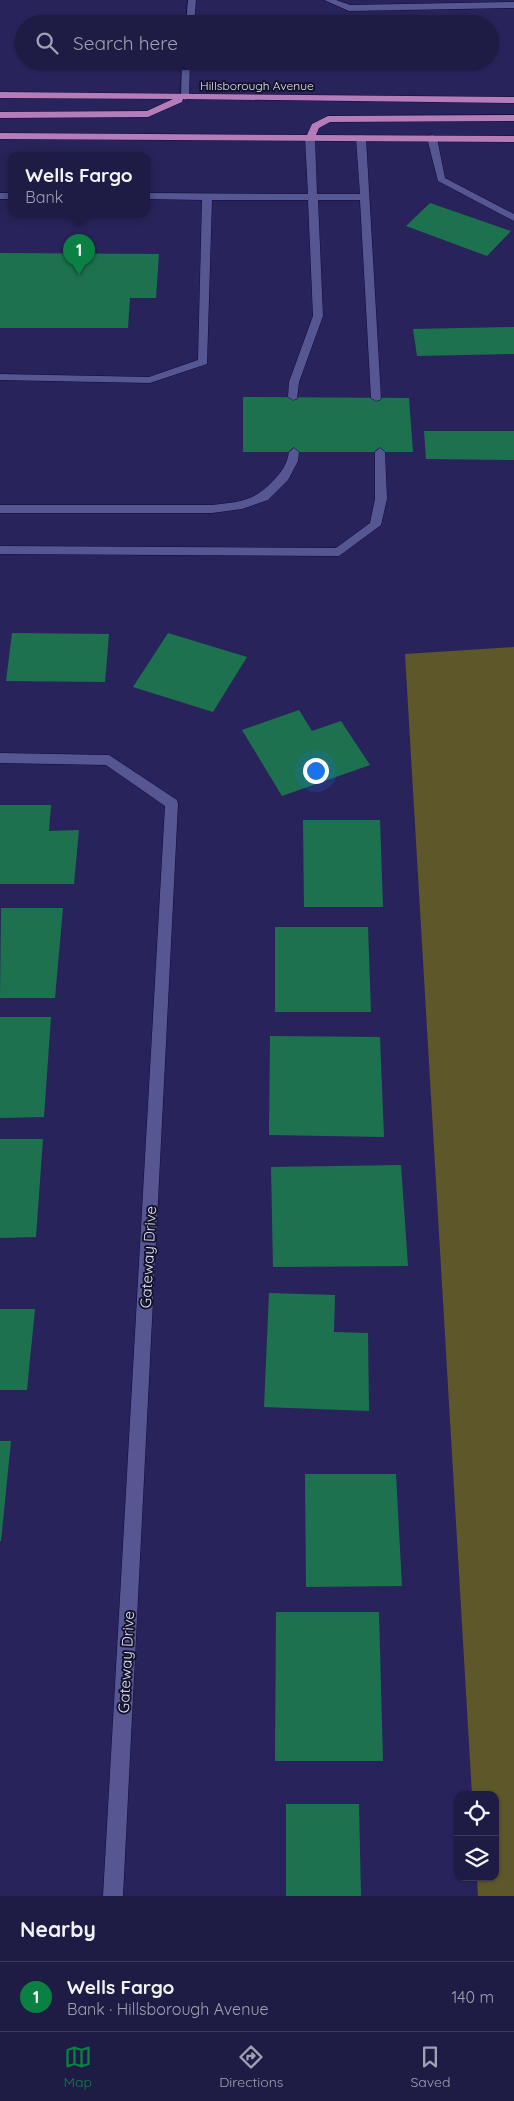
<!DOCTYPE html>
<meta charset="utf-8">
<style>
:root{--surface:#1e1b44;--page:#26244b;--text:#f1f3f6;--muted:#a1a1b2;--line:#3c395d;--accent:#0b8043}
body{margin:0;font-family:Quicksand,sans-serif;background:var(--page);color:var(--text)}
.controls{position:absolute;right:15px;bottom:15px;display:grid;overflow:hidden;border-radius:10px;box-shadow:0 1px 4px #0004}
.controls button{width:45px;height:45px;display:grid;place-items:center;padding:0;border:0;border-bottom:1px solid var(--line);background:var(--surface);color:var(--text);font:25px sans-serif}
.you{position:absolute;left:315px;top:770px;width:18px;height:18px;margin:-12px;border:4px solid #fff;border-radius:50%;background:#1a73e8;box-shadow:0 0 0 8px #1a73e833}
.badge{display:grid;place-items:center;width:32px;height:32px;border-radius:50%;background:var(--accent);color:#fff;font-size:16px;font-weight:700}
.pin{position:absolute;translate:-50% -41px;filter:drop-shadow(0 1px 2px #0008)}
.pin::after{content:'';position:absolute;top:26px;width:18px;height:15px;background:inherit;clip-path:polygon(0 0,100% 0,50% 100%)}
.popup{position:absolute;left:8px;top:152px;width:142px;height:65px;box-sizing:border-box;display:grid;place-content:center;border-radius:10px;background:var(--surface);filter:drop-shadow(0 1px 4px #0005);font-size:16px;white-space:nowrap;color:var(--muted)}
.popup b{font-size:19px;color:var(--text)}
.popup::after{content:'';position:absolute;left:50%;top:100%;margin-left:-10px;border:10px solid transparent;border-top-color:var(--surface)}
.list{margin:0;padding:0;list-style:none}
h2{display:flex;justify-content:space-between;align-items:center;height:65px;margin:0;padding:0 20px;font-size:21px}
h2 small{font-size:16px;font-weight:400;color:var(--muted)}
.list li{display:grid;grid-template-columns:32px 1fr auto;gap:15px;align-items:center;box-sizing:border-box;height:70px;padding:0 20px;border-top:1px solid var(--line)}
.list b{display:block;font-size:19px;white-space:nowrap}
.list p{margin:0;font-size:16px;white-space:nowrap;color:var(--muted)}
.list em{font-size:16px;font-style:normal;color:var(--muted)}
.icon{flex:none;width:28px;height:28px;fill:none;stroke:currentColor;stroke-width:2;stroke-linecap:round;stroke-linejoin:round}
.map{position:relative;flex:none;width:514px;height:1896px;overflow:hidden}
.search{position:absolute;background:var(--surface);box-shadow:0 1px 4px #0004;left:15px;right:15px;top:15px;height:55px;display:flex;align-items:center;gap:12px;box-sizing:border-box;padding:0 18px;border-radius:28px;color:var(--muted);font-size:19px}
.sheet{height:135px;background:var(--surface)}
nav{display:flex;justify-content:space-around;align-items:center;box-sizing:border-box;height:70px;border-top:1px solid var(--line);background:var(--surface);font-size:14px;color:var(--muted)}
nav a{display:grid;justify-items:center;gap:2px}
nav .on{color:var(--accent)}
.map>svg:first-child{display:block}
.forest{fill:#5d572a}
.building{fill:#1e714f}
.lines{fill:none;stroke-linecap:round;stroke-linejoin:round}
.service-casing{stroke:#12093e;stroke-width:1}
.minor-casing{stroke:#12093e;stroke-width:1}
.primary-casing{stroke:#12093e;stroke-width:1}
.service{fill:#555692;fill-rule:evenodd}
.minor{fill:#555692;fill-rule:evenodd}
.primary{fill:#b47db9;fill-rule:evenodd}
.labels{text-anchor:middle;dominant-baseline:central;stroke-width:4;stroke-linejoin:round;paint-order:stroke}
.far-street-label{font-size:12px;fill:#e2e4f9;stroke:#13122a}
.street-label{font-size:15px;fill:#e2e4f9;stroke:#13122a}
</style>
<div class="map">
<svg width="514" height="1896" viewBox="0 0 514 1896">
<rect width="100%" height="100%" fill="#28245b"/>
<path class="forest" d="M514,647V1896H478L477,1877H495V1795H472L405,654Z"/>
<path class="building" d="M430,203L511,231L487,256L406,226Z
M0,253L159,254L156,298H130L128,328H0Z
M514,327V354L417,356L413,329Z
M243,397L409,398L413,452H243Z
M424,431H514V460L426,459Z
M12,633L109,634L105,682L6,681Z
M168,633L247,657L213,712L133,687Z
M299,710L312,731L341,721L370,765L282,796L242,730Z
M0,805H51L49,831L79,830L74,884H0Z
M303,820H380L383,907H304Z
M1,908H63L55,998H0Z
M275,927H368L371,1012H275Z
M0,1017H51L44,1117L0,1118Z
M270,1036L380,1037L384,1137L269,1135Z
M0,1139H43L36,1237L0,1238Z
M401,1165L408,1266L273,1267L271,1167Z
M269,1293L335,1295L334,1332L368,1333L369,1411L264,1407Z
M0,1309H35L27,1390H0Z
M0,1441H11L1,1541H0Z
M305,1474H396L402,1586L306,1587Z
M276,1612H379L383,1761H275Z
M286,1804H359L361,1896H286Z"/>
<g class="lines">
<g class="service-casing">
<path id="service" d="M188,0H196L194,24H186Z
M324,0H336L350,5L514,2V8L349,11Z
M182,61H190L189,97L185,100L181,97Z
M310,135L315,138L317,194H360L356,138L361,135L366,138L381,398L380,400L376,401L371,398L360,200H318L323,316L299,382L297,399L293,400L288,397L289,382L313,316L308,200H212L207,364L150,383L0,380V374L149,377L198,360L202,200L146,199V193L308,194L305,138Z
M432,135L437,138L445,178L514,214V221L438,181L427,138Z
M0,193H12V199H0Z
M294,448L299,452L298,461L288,480L268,500L242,509L212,513H0V505H212C238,502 253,502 272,482C281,473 287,465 289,452Z
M380,448L385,452L387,499L381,525L339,556L0,554V546L336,548L370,523L375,499V452Z"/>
</g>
<g class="minor-casing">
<path id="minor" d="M0,753L109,755L177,800L178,804L123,1896H103L165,806L106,765L0,763Z"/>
</g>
<g class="primary-casing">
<path id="primary" d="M0,92L514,97V103L183,99L182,102L148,117L0,118V112L147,111L173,99L0,98Z
M514,115V121L330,122L319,128L316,135L514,136V142L0,139V133L307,135L312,124L328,116Z"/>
</g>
<use href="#service" class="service"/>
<use href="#minor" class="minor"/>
<use href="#primary" class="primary"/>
</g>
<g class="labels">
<g class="far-street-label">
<text x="257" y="85">Hillsborough Avenue</text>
</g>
<g class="street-label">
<text transform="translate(148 1257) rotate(-87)">Gateway Drive</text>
<text transform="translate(126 1662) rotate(-87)">Gateway Drive</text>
</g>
</g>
</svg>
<div class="controls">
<button><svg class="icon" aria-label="locate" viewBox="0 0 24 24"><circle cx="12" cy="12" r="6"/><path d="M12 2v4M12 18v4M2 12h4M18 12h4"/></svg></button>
<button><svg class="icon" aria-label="layers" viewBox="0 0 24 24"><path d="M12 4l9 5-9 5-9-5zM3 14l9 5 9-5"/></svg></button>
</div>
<div class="you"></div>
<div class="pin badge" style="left:79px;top:275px">1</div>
<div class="popup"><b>Wells Fargo</b>Bank</div>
<div class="search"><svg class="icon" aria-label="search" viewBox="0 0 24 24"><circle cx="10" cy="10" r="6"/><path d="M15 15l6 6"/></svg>Search here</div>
</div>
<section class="sheet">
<h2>Nearby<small></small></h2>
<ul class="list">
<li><span class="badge">1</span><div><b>Wells Fargo</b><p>Bank · Hillsborough Avenue</p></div><em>140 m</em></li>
</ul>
</section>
<nav>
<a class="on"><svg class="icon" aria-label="map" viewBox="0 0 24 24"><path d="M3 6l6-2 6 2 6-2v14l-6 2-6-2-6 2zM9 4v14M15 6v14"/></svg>Map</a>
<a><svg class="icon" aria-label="directions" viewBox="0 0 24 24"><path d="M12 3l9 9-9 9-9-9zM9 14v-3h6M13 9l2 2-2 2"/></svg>Directions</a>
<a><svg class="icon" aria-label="saved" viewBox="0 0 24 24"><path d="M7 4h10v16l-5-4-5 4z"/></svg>Saved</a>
</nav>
